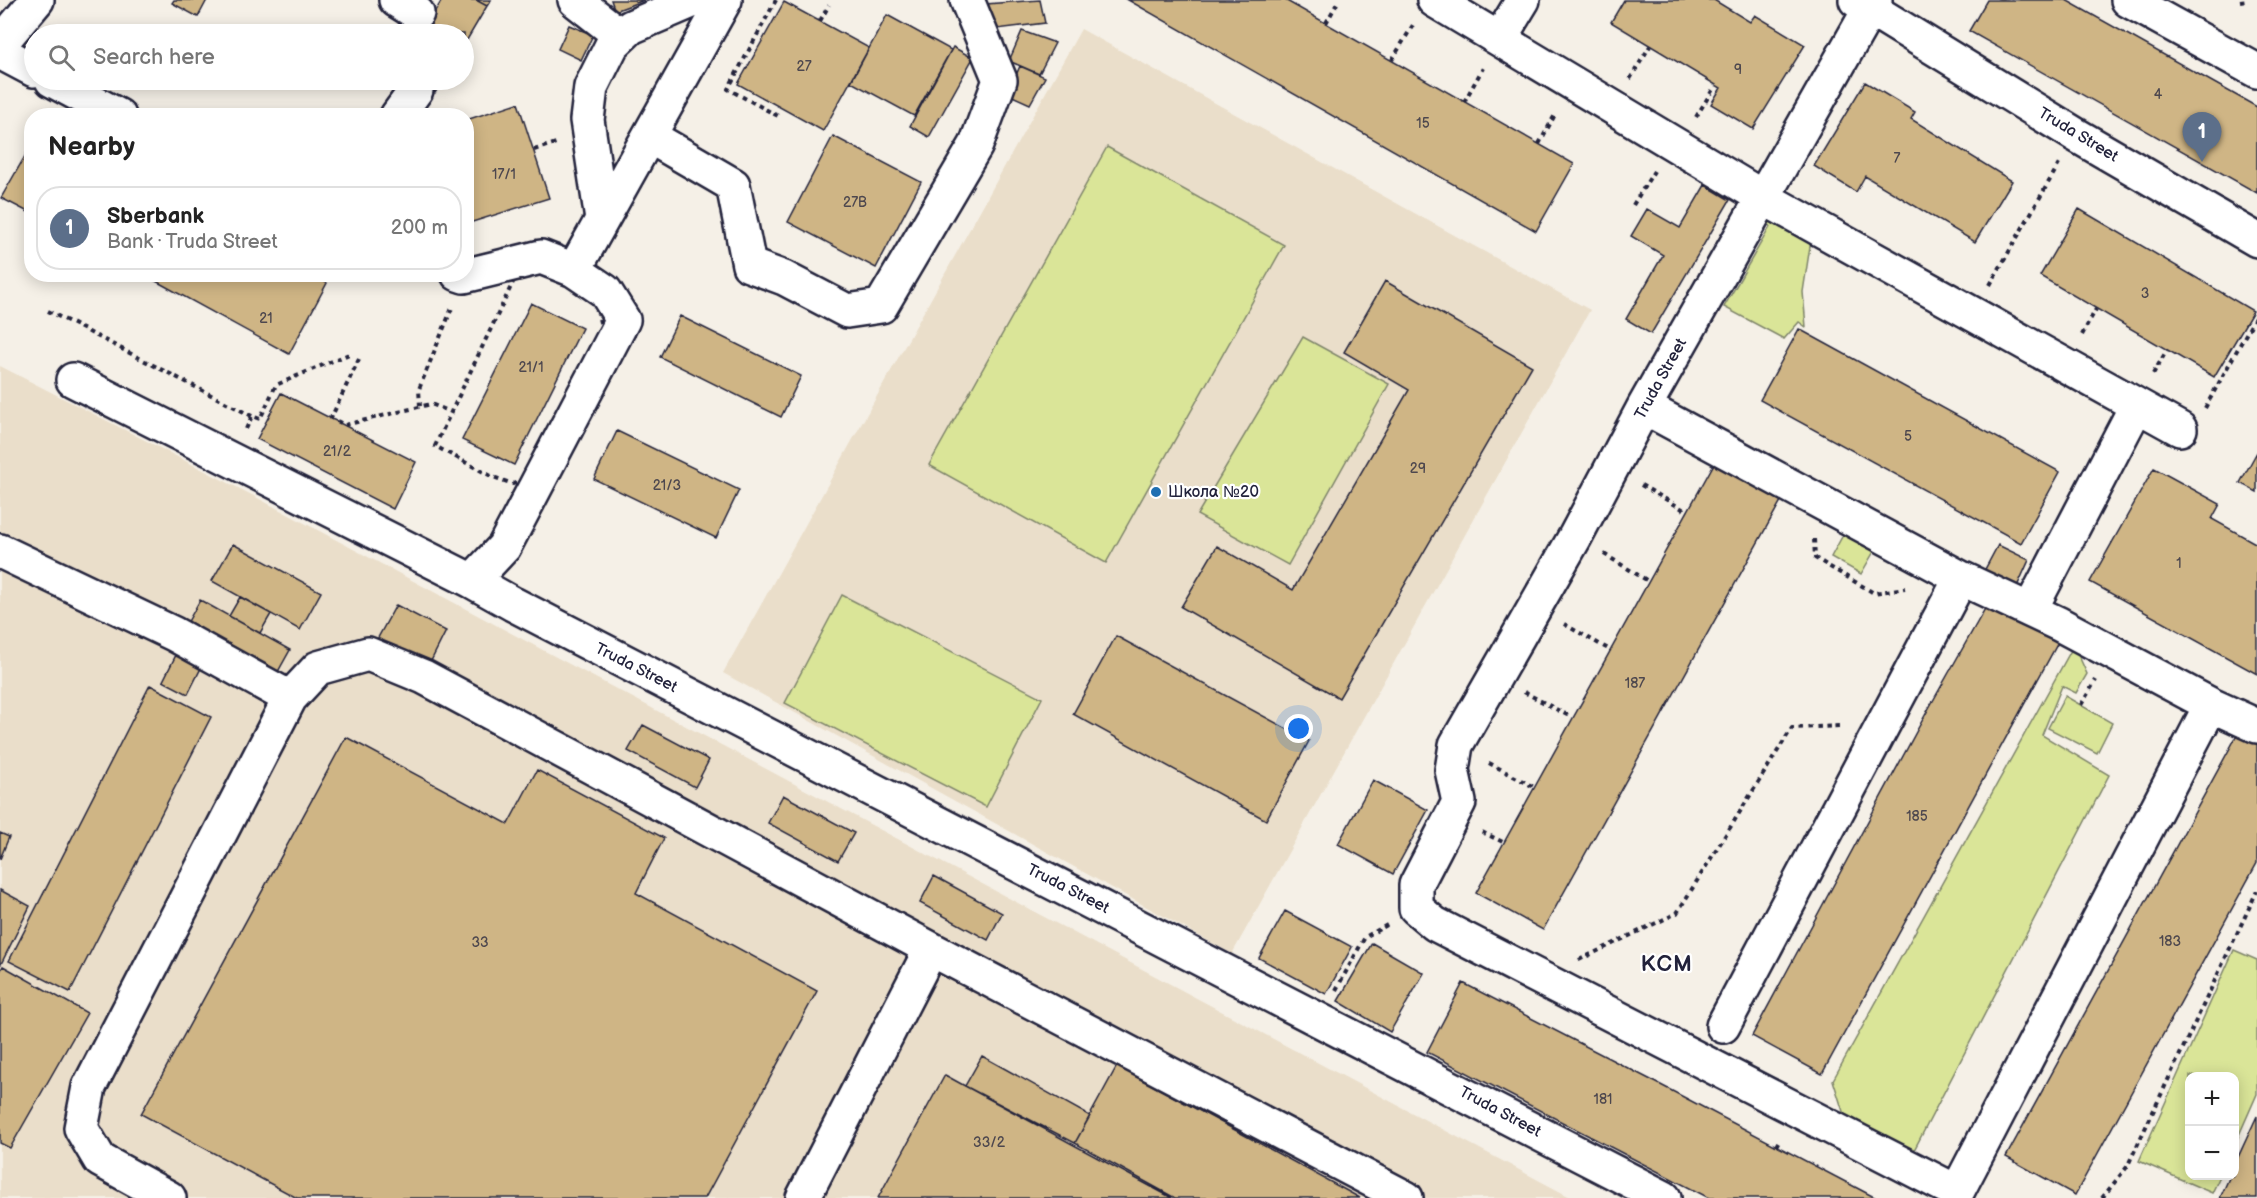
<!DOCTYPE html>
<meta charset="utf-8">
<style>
:root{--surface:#fff;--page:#f6f6f6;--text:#222;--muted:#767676;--line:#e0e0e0;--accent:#1f6fb2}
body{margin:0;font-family:"Balsamiq Sans",sans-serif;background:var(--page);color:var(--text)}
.controls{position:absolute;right:18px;bottom:18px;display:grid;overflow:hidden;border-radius:12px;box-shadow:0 3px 15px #0003}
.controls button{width:54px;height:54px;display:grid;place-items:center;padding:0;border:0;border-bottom:2px solid var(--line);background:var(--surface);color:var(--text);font:30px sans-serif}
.you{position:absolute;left:1299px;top:729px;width:21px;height:21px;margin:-15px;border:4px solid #fff;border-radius:50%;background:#1a73e8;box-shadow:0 0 0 9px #1a73e833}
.badge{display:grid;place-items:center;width:39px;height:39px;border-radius:50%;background:var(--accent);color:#fff;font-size:20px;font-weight:700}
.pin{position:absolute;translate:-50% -50px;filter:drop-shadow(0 2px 3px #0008)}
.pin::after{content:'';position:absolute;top:32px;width:21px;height:18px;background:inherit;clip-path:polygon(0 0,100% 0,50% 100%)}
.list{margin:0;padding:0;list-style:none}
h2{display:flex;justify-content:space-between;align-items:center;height:78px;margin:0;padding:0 24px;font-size:26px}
h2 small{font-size:20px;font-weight:400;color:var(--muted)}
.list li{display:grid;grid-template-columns:39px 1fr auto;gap:18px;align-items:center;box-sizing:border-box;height:84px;margin:0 12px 12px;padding:0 12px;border:2px solid var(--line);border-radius:24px}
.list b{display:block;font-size:22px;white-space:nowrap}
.list p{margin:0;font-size:20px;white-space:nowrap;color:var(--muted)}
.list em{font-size:20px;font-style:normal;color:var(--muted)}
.icon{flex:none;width:33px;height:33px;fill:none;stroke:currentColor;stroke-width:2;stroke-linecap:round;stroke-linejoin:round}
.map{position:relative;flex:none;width:2257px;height:1198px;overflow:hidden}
.search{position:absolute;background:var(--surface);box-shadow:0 3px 15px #0003;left:24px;top:24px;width:450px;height:66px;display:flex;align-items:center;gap:15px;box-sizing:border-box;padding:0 21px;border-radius:33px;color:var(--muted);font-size:22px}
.panel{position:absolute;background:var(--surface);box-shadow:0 3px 15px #0003;left:24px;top:108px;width:450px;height:174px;border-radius:24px}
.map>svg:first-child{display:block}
.built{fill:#eadeca}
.green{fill:#dae598;stroke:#7e846a;stroke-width:1.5}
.building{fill:#cfb585;stroke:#22223b;stroke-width:1.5}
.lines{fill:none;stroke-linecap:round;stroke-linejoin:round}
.minor-casing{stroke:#22223b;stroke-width:38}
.path{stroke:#22223b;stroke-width:4;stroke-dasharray:4.5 4.5;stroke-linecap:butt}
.minor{stroke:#fff;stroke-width:33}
.poi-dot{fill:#1f6fb2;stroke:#fff;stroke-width:2}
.labels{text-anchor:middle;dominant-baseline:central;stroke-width:4.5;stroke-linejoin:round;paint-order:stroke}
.number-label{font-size:14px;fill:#4d474e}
.street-label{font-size:16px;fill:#22223b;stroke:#fff}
.poi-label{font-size:16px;fill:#22223b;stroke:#fff;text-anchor:start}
.district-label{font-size:22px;font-weight:bold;letter-spacing:1.5px;fill:#22223b;stroke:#fff}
</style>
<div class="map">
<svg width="2257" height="1198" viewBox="0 0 2257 1198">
<rect width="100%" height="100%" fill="#f5f0e7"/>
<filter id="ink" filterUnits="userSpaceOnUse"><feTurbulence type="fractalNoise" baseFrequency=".0167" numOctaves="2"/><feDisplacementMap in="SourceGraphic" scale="12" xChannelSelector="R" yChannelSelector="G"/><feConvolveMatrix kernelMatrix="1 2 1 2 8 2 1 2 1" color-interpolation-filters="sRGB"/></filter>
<g filter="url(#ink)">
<path class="built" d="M1081,29L1590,310L1232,954L723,673Z
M0,366L250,494L1572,1198H0Z"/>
<path class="green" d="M1107,147L1284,245L1106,563L929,465Z
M1764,213L1812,233L1803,292L1806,327L1799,322L1784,339L1724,307L1770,227Z
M1303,337L1389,384L1288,565L1197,515Z
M1849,524L1880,541L1861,574L1831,557Z
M842,595L1042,698L986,807L785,703Z
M2074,645L2087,674L2076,693L2062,686L2042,735L2109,775L1913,1152L1846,1121L1833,1080Z
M2065,696L2112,723L2097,753L2048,728Z
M2234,950L2257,960V1094L2235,1144L2234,1076H2190V1176H2220L2212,1193L2139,1161Z"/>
<path class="building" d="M174,0H207L198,17L172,3Z
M442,0H476L487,6L464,45V34H422Z
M476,0H491L487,6Z
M611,0H644L615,11Z
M1040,0L1045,23L989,30L986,4Z
M1128,0H1285L1574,164L1536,231Z
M1624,0H1714L1750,22L1755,15L1805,45L1753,129L1711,104L1721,88L1611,22Z
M1987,0H2066L2257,107V193L1969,31Z
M784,2L869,48L823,131L738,84Z
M887,15L951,50L914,116L851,82Z
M569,25L593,35L581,60L558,49Z
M1022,31L1055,43L1039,74L1009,61Z
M953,47L973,58L929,137L910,126Z
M1020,66L1045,77L1030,104L1008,94Z
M413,80H443L435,93Z
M1865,82L1915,112L1911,119L2012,181L1975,242L1865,176L1856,192L1814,166Z
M518,103L549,198L466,224V120Z
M833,136L921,182L876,268L788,222Z
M32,144V214L1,198Z
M1705,185L1730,200L1651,334L1626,319L1663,255L1631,236L1647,209L1680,228Z
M2079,209L2253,311L2214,377L2040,276Z
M143,274H312L327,283L289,354Z
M1385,281L1532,366L1339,698L1181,607L1217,546L1293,590L1409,390L1344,352Z
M531,303L582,328L514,465L462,440Z
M680,316L801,376L781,417L660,357Z
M1799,329L2060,472L2021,543L1760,400Z
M281,393L416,462L393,509L257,439Z
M617,431L739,490L716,538L594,479Z
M2257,452V492L2240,483Z
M1715,462L1782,499L1543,930L1476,893Z
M2154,468L2220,504L2212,519L2257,544V674L2090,582Z
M233,544L321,592L300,630L212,581Z
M1998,545L2029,560L2015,591L1982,575Z
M240,597L271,614L260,633L229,616Z
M1991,598L2061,637L1822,1074L1752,1036L1929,708Z
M200,600L290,650L270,686L180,636Z
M396,605L446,631L425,673L374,645Z
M1116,636L1309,741L1266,820L1073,714Z
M178,651L203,664L188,694L163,681Z
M150,685L211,717L70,992L9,961Z
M643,725L709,760L695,787L628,751Z
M2241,728L2257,737V863L2075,1195L2006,1157Z
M346,737L508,824L537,770L664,838L636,893L817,991L705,1198H297L141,1114Z
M1373,780L1428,810L1393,874L1338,844Z
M783,795L854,833L838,861L768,823Z
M0,833L9,837L0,859Z
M934,876L1002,913L988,940L920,903Z
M0,890L30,906L1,964L0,963Z
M1285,911L1352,947L1326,994L1259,958Z
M1372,943L1424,973L1390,1032L1338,1001Z
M3,966L87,1013L10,1148L0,1143V971Z
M1463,983L1655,1082L1876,1198H1709L1427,1052Z
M982,1056L1090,1116L1075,1143L965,1086Z
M1117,1066L1360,1198H1175L1075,1143Z
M945,1075L965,1086L1172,1198H878Z
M2257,1116V1198H2220L2230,1176H2234V1166Z"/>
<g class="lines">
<g class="minor-casing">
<path id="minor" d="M396,0L417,13
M575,0L621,36
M1434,0L1764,198L2180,429
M1856,0L2076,135L2257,240
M1875,0L1644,407L1575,537L1456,745L1452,770L1459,802L1416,885V908L1435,924L1957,1192L2211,705
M2128,0L2257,71
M1500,38L1523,0
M0,44L37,0
M0,52L34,70
M52,80L119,116
M397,116L416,90
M649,136L733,185L749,265L784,278L847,311L881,306L976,145L1000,80L967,0
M602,220L587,120L591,87L612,45L631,27L694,0
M574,270L725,0
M73,380L472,581L504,547L623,320L605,291L574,270L541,257L464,276L458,274
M1644,407L1961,578L2059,624L2211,705L2257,726
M0,551L174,634L290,698
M472,581L513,604L1664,1198
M2030,610L2136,407
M1723,1026L1961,578
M169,1198L100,1160L81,1128L89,1087L290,698L318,668L368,654L424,677L931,949L1406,1198
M803,1198L931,949"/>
</g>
<path class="path" d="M776,0L728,89L778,116
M2240,1L2247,0
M820,21L829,5
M1326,23L1339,0
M1392,60L1413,25
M1630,79L1650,46
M1464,102L1483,68
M1696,117L1715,86
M1539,144L1556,113
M534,150L556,143
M1633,205L1654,171
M541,269L595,301L602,331L525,479L513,484L493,477L435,446L516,276Z
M1990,285L2059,164
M48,311L252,416
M2082,335L2096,309
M359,359L331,418L345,425L431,404L451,412
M2153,374L2167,350
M420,406L419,389L452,308
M2205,408L2257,314
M246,429L252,416L260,419L276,385L349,354
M1641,485L1688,512
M1814,539L1815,558L1874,593L1905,588
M1604,554L1648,581
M1564,624L1610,650
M1524,692L1571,717
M2081,705L2096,680
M1489,763L1534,787
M1482,832L1505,843
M1579,960L1677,913L1792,728L1842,726
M1336,990L1365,937L1387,925
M1776,1146L1780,1139
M2102,1198L2127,1167L2257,891"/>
<use href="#minor" class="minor"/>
</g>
</g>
<circle class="poi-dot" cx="1156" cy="492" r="6"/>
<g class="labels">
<g class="number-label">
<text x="804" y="66">27</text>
<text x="1738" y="69">9</text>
<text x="2158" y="94">4</text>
<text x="1423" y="123">15</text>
<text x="1897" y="158">7</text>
<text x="504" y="174">17/1</text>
<text x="855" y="202">27В</text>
<text x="2145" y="293">3</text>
<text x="266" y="318">21</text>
<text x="531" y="367">21/1</text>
<text x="1908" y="436">5</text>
<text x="337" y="451">21/2</text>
<text x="1418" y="468">29</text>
<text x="667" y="485">21/3</text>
<text x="2179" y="563">1</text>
<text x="1635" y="683">187</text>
<text x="1917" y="816">185</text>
<text x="2170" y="941">183</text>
<text x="480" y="942">33</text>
<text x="1603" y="1099">181</text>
<text x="989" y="1142">33/2</text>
</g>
<g class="street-label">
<text transform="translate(2078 135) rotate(31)">Truda Street</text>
<text transform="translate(1661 379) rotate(-61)">Truda Street</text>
<text transform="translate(636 668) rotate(27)">Truda Street</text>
<text transform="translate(1068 889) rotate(27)">Truda Street</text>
<text transform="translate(1500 1112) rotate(28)">Truda Street</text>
</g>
<g class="poi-label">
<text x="1168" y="492">Школа №20</text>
</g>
<g class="district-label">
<text x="1667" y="964">КСМ</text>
</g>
</g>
</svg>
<div class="controls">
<button>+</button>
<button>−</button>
</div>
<div class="you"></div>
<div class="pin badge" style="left:2202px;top:162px;background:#5c6f8a">1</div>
<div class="search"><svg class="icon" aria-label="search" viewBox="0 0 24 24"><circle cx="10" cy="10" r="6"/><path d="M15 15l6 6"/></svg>Search here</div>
<section class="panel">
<h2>Nearby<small></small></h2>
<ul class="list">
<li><span class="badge" style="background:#5c6f8a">1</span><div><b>Sberbank</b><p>Bank · Truda Street</p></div><em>200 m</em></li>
</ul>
</section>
</div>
